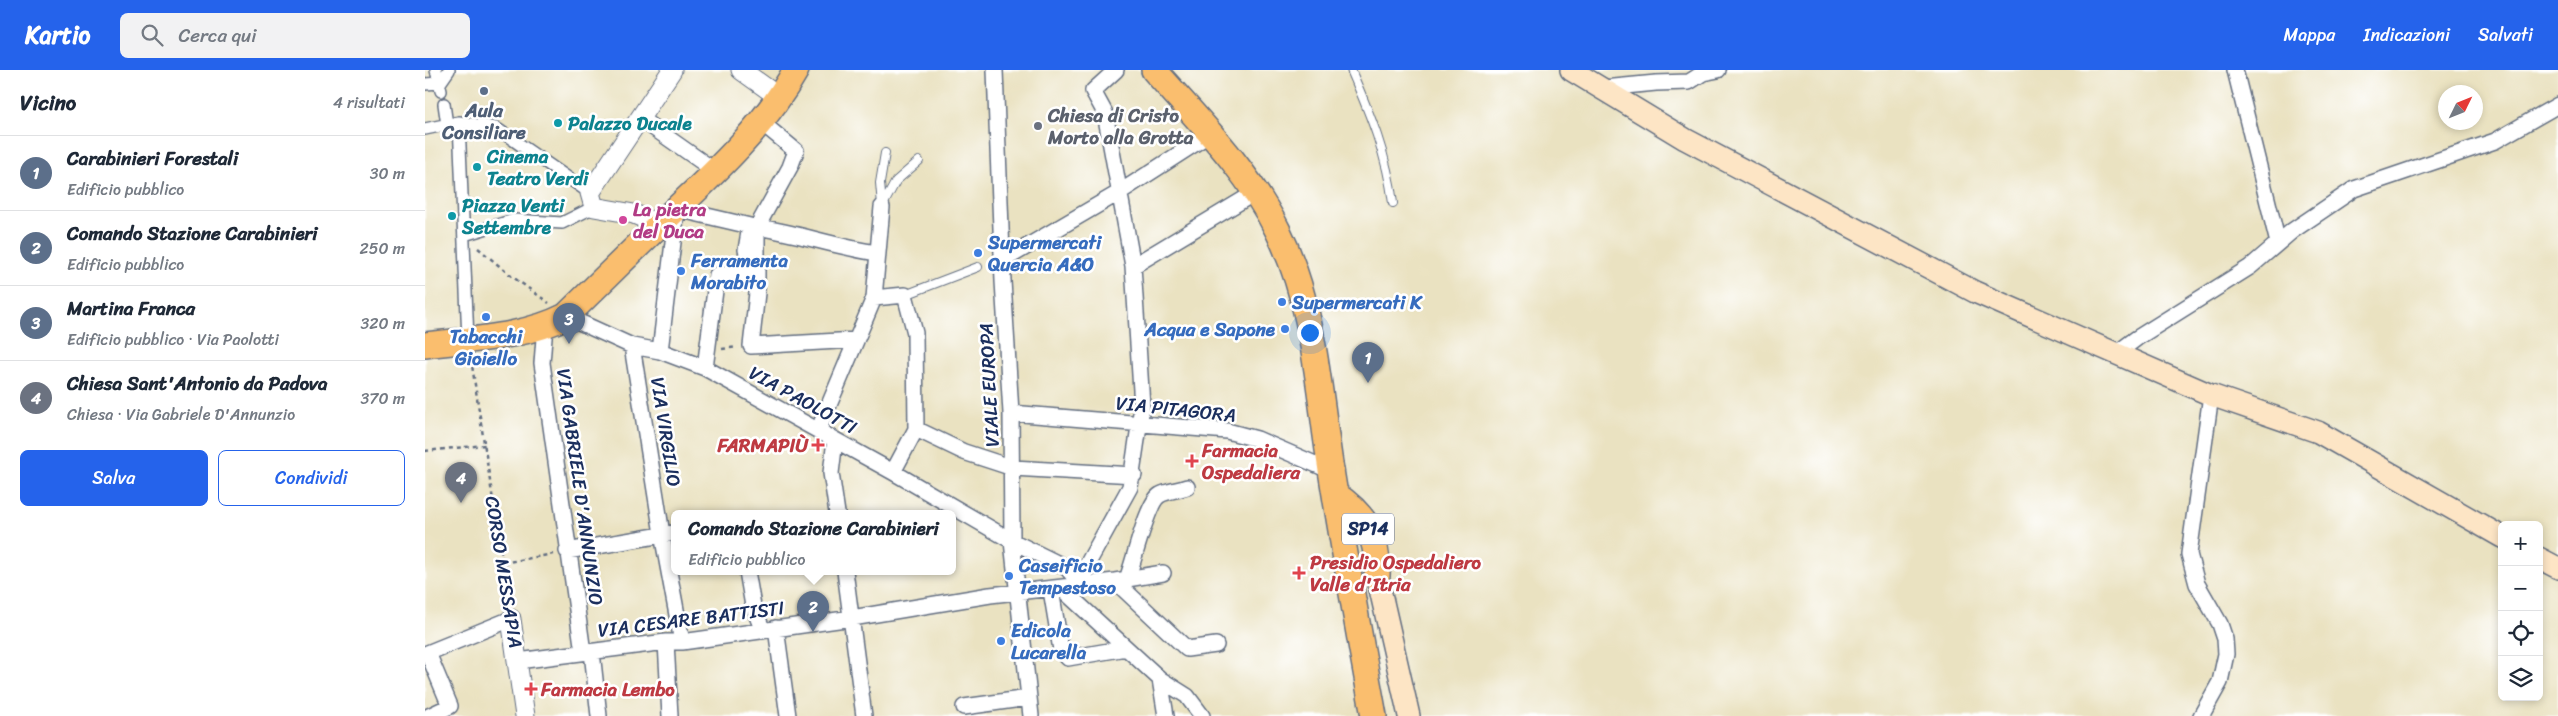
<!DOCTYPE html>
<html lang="it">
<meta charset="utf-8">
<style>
:root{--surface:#fff;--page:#f2f2f3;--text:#1f2937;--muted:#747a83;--line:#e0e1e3;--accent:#2563eb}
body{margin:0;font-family:Sriracha,sans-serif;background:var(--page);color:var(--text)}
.controls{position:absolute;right:15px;bottom:15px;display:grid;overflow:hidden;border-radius:8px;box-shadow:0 2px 8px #0003}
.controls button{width:45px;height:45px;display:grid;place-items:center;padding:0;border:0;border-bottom:1px solid var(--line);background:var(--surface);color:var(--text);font:25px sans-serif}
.compass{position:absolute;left:2013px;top:15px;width:45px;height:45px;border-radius:50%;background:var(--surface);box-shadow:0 2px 8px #0003;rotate:47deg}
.you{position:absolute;left:884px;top:262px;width:18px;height:18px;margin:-12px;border:4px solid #fff;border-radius:50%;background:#1a73e8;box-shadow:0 0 0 8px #1a73e833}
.badge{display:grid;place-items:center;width:32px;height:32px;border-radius:50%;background:var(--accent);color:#fff;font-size:16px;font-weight:700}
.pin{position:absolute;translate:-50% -41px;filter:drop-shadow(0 1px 2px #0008)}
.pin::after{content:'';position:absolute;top:26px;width:18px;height:15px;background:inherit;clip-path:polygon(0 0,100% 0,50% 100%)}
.popup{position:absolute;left:246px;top:440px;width:285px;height:65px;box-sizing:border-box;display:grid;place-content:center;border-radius:8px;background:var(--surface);filter:drop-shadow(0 1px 4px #0005);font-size:16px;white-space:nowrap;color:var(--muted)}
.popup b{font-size:19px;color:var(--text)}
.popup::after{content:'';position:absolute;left:50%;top:100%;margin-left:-10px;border:10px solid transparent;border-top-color:var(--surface)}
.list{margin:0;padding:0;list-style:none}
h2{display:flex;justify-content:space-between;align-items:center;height:65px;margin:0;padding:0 20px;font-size:21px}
h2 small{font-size:16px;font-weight:400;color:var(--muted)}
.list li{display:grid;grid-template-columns:32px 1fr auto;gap:15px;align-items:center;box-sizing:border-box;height:75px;padding:0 20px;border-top:1px solid var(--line)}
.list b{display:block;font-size:19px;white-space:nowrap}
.list p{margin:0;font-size:16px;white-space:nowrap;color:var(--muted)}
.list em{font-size:16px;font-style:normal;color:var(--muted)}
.actions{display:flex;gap:10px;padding:15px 20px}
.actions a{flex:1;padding:11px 0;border:1px solid var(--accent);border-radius:8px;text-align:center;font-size:18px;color:var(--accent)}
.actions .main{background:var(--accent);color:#fff}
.icon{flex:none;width:28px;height:28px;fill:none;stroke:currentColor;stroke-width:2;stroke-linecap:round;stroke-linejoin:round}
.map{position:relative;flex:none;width:2133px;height:646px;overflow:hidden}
header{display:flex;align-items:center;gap:30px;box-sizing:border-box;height:70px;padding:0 25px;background:var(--accent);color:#fff}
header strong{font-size:24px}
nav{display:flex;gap:28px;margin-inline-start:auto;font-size:18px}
.search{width:350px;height:45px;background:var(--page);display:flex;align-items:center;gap:12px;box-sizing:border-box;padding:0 18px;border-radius:8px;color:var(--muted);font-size:19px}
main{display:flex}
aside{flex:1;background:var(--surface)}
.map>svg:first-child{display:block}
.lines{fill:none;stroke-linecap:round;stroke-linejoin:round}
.service-casing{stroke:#636e81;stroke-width:10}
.pedestrian-casing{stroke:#636e81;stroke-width:14}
.minor-casing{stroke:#636e81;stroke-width:18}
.tertiary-casing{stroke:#636e81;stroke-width:21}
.secondary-casing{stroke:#636e81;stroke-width:24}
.primary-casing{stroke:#636e81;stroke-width:28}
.path{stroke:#636e81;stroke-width:2.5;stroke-dasharray:4 4;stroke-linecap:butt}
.service{stroke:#fff;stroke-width:8}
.pedestrian{stroke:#fff;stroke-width:11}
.minor{stroke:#fff;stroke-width:15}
.tertiary{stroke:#fff;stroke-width:19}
.secondary{stroke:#fde5c5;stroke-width:21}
.primary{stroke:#fabe6e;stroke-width:25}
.service-dot{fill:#5c6f8a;stroke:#fff;stroke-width:2}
.culture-dot{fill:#0f9aa8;stroke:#fff;stroke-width:2}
.worship-dot{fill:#6b7280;stroke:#fff;stroke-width:2}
.hotel-dot{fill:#d1479c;stroke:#fff;stroke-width:2}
.shop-dot{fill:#3f7fe0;stroke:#fff;stroke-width:2}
.health-dot{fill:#e0444e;stroke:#fff;stroke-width:2}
.labels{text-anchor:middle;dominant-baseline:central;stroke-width:5;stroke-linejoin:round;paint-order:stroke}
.shield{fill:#fff;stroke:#5f6d8e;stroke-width:1}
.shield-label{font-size:18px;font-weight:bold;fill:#1b2f5e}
.service-label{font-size:19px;font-weight:bold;fill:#4e5e75;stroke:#fff}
.worship-label{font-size:19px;font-weight:bold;fill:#5b616d;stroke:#fff;text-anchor:start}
.culture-label{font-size:19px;font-weight:bold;fill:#0d838f;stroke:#fff;text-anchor:start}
.hotel-label{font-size:19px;font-weight:bold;fill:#b23c85;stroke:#fff;text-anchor:start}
.shop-label{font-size:19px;font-weight:bold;fill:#366cbe;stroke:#fff;text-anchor:start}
.street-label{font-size:19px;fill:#1b2f5e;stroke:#fff}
.health-label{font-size:19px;font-weight:bold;fill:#be3a42;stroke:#fff;text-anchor:start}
</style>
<header>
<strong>Kartio</strong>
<div class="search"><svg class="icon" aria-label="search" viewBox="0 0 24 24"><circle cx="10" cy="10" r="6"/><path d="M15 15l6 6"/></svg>Cerca qui</div>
<nav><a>Mappa</a><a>Indicazioni</a><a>Salvati</a></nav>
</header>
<main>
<aside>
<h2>Vicino<small>4 risultati</small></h2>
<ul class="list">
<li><span class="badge" style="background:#5c6f8a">1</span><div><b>Carabinieri Forestali</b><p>Edificio pubblico</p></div><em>30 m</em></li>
<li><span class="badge" style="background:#5c6f8a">2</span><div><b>Comando Stazione Carabinieri</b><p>Edificio pubblico</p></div><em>250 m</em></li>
<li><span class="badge" style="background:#5c6f8a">3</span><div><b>Martina Franca</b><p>Edificio pubblico · Via Paolotti</p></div><em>320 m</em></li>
<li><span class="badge" style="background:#6b7280">4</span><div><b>Chiesa Sant'Antonio da Padova</b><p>Chiesa · Via Gabriele D'Annunzio</p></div><em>370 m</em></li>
</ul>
<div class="actions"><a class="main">Salva</a><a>Condividi</a></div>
</aside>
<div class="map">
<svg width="2133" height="646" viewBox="0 0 2133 646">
<rect width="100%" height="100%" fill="#fff"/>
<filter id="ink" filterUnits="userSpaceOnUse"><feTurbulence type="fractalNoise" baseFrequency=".02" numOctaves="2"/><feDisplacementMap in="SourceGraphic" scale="10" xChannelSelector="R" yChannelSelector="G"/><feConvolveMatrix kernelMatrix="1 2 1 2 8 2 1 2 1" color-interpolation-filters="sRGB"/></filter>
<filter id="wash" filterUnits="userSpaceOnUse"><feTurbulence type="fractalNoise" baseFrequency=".0096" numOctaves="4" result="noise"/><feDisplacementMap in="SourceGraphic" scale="20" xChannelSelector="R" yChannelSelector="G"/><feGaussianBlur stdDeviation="1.12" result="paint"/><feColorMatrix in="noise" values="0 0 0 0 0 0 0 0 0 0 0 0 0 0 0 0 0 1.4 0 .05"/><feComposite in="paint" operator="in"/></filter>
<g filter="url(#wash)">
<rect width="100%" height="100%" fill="#eae2c1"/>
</g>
<g filter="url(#ink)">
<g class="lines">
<g class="service-casing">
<path id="service" d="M926,0C945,44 962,85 968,133
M457,135L455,113L460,83
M457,137L471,111L494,91
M480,225L553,197"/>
</g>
<g class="pedestrian-casing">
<path id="pedestrian" d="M11,0L16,21
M0,14L15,13L24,0
M19,34L22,55
M34,52L71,58L165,123
M0,59L34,52L43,270
M39,165L89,150L137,153L169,137"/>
</g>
<g class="minor-casing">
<path id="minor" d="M570,0L578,211L586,343L587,471L606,646
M1810,0L1853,173
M1179,18L1231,13L1264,12L1278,3L1293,0
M216,49L290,101
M336,52L371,81L365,97L332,157V223L326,276L431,270
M332,157C373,163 411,177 452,183
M577,191L695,122L785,64
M708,196L831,122
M449,228L480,225L490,263L491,359L468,402
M141,246L207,276L235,281L280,298L468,402L587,471L642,498L656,515L690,511L762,579L791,575
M120,256L117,293L158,582
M207,276L237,464L257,572
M235,281L252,139L325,156L321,180L332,182
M1692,283L1712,268L1825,197L1867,161L1929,119L2070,71L2133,35
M280,298L292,205L332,203
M586,343L802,361L832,369L906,401
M491,359L539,382L588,398L709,405
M393,361L449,228L457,137
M410,370L406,403L412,443
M142,481L249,463
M322,501L328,536L338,561
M420,501L439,646
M702,509L738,503
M690,511L702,509C709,492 722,432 735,425C742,421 754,420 762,417
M637,519L735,609L762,626L777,646
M626,520L636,580L643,588L701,578
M351,558L363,646
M241,572L245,646
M167,582L174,646
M3,583L25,636L4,646
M0,584L86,549
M93,591L241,572H257L427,548L565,525L656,515L663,493L705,417L717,336L708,196L680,43L668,21L691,0
M735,609L741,646
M539,637L603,628
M1776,646L1795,612L1801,584L1800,569L1795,554L1772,514L1764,484L1786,325"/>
</g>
<g class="tertiary-casing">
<path id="tertiary" d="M316,0L355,28
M235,155L209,144L169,137L165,123L247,0
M86,549L100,646"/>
</g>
<g class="secondary-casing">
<path id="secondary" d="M1146,0L1260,69L1550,222L1786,325L1893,362L2077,467
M2114,488L2133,498
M952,506L984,646"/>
</g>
<g class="primary-casing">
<path id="primary" d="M729,0C774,51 823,100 853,161C890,236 893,319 906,400C919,482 934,564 949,646
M0,275C47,269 98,268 141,246C172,216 202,186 233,156C284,108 337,61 371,0
M910,424C941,445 954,468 952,506"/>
</g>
<path class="path" d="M53,178L85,205L124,233
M297,279L312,277
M46,289L84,533
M0,381L60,375
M78,493L128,484"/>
<use href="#service" class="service"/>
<use href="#pedestrian" class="pedestrian"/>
<use href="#minor" class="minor"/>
<use href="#tertiary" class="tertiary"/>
<use href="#secondary" class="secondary"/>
<use href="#primary" class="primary"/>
</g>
</g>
<circle class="service-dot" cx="59" cy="21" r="5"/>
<g class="culture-dot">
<circle cx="133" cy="53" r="5"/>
<circle cx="52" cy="97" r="5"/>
<circle cx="27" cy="146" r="5"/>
</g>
<circle class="worship-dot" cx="613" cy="56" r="5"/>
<circle class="hotel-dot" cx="198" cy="150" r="5"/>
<g class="shop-dot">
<circle cx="553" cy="183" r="5"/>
<circle cx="256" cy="201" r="5"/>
<circle cx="857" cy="232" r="5"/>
<circle cx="61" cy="247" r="5"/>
<circle cx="860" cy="259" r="5"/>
<circle cx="584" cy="506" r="5"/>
<circle cx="576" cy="571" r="5"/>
</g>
<g class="health-dot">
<path d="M390.5 367.5h5v5h5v5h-5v5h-5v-5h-5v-5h5z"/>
<path d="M764.5 383.5h5v5h5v5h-5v5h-5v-5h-5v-5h5z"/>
<path d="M871.5 495.5h5v5h5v5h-5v5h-5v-5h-5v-5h5z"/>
<path d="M103.5 611.5h5v5h5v5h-5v5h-5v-5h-5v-5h5z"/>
</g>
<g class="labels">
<rect class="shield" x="917" y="443.5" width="52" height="31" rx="4"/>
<g class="shield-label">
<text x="943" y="459">SP14</text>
</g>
<g class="service-label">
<text x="59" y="40">Aula<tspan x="59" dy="22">Consiliare</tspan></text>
</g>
<g class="worship-label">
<text x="623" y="45">Chiesa di Cristo<tspan x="623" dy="22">Morto alla Grotta</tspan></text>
</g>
<g class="culture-label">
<text x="143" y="53">Palazzo Ducale</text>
<text x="62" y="86">Cinema<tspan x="62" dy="22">Teatro Verdi</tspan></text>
<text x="37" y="135">Piazza Venti<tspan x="37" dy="22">Settembre</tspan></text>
</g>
<g class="hotel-label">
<text x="208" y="139">La pietra<tspan x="208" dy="22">del Duca</tspan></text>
</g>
<g class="shop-label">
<text x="563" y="172">Supermercati<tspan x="563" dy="22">Quercia A&amp;O</tspan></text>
<text x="266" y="190">Ferramenta<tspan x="266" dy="22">Morabito</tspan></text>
<text x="867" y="232">Supermercati K</text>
<text x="850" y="259" text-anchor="end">Acqua e Sapone</text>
<text x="61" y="266" text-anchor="middle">Tabacchi<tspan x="61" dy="22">Gioiello</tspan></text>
<text x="594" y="495">Caseificio<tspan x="594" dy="22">Tempestoso</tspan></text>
<text x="586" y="560">Edicola<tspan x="586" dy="22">Lucarella</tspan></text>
</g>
<g class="street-label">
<text transform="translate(564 315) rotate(-93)">VIALE EUROPA</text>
<text transform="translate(378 330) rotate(29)">VIA PAOLOTTI</text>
<text transform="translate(751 339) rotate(6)">VIA PITAGORA</text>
<text transform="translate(241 362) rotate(81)">VIA VIRGILIO</text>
<text transform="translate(155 417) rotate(82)">VIA GABRIELE D'ANNUNZIO</text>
<text transform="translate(79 502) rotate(81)">CORSO MESSAPIA</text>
<text transform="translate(266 549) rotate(-7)">VIA CESARE BATTISTI</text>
</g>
<g class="health-label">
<text x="383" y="375" text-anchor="end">FARMAPIÙ</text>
<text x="777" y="380">Farmacia<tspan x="777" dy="22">Ospedaliera</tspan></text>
<text x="885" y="492">Presidio Ospedaliero<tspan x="885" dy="22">Valle d'Itria</tspan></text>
<text x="116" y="619">Farmacia Lembo</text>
</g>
</g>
</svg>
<div class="controls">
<button>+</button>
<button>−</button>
<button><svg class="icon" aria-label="locate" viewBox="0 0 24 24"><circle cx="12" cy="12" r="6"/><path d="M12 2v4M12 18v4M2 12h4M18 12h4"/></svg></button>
<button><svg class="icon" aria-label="layers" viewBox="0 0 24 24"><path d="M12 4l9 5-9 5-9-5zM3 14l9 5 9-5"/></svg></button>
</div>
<svg class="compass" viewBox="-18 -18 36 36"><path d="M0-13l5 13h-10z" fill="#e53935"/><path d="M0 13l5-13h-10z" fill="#747a83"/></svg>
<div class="you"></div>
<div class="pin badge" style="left:943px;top:313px;background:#5c6f8a">1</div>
<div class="pin badge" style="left:388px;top:562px;background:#5c6f8a">2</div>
<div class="popup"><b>Comando Stazione Carabinieri</b>Edificio pubblico</div>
<div class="pin badge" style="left:144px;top:274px;background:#5c6f8a">3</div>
<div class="pin badge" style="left:36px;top:433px;background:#6b7280">4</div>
</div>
</main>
